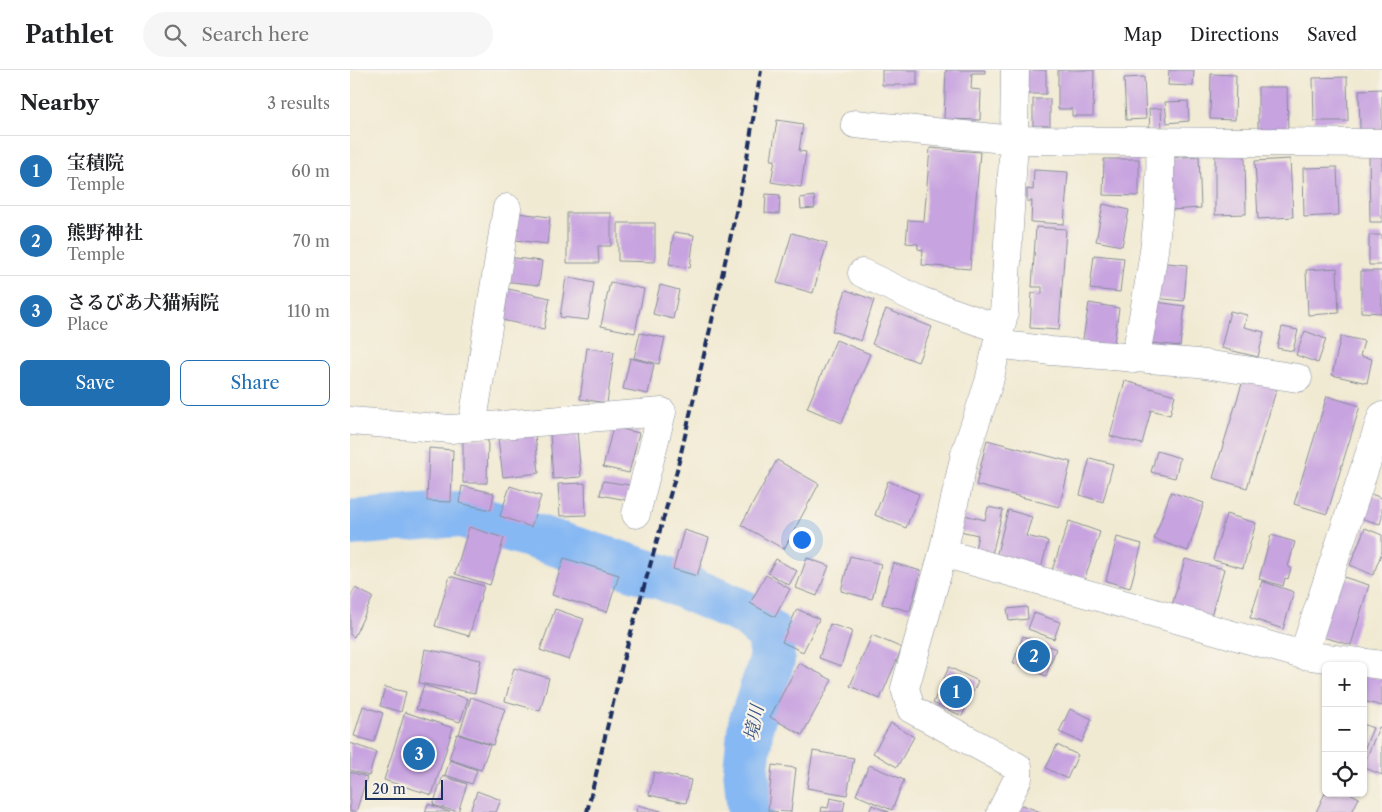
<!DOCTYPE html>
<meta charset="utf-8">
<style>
:root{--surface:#fff;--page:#f6f6f6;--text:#202124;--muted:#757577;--line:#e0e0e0;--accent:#1f6fb2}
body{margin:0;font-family:"Libre Caslon Text","Noto Serif JP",serif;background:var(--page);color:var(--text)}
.controls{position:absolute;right:15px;bottom:15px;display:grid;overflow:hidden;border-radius:8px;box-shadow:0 1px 4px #0004}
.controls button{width:45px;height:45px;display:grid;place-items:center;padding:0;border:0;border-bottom:1px solid var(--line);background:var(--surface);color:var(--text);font:25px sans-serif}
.scale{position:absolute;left:15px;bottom:12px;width:78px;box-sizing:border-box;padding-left:5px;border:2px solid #1b2f5e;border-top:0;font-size:14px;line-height:18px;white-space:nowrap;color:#1b2f5e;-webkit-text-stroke:4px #f7f3e8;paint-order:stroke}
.you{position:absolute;left:451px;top:469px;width:18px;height:18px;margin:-12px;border:4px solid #fff;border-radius:50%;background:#1a73e8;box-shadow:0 0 0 8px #1a73e833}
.badge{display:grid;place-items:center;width:32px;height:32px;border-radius:50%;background:var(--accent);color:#fff;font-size:16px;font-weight:700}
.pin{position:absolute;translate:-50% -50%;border:2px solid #fff;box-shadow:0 1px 5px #0006}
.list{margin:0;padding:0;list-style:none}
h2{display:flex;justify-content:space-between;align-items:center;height:65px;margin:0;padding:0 20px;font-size:21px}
h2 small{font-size:16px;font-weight:400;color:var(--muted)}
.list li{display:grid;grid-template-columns:32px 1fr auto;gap:15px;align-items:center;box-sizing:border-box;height:70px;padding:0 20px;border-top:1px solid var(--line)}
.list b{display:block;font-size:19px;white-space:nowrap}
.list p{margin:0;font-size:16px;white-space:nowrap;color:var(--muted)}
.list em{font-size:16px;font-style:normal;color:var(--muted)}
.actions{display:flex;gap:10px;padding:15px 20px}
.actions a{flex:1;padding:11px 0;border:1px solid var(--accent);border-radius:8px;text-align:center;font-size:18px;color:var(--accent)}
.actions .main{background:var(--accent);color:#fff}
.icon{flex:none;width:28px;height:28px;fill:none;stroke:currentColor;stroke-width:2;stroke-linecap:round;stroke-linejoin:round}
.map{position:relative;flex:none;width:1032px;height:742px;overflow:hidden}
header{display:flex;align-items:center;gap:30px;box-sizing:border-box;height:70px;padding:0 25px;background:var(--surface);border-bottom:1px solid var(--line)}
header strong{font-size:24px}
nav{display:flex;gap:28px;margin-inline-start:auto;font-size:18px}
.search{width:350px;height:45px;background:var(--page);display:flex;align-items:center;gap:12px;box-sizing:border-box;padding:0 18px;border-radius:28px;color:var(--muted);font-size:19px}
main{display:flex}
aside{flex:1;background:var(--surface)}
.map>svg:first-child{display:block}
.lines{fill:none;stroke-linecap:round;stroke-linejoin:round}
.river{stroke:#86b8f3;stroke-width:46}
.building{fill:#c7a3e0}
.minor-casing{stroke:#868c98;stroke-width:29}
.minor{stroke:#fff;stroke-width:28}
.rail{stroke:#1b2f5e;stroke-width:4;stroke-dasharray:8 4;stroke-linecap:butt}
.labels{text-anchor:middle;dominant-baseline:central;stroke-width:4.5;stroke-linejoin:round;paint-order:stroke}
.water-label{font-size:18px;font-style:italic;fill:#365183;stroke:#f7f3e8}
</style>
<header>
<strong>Pathlet</strong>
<div class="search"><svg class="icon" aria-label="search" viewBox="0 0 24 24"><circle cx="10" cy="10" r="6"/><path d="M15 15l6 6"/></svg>Search here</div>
<nav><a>Map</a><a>Directions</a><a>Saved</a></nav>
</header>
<main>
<aside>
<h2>Nearby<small>3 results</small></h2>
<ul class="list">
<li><span class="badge">1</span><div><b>宝積院</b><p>Temple</p></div><em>60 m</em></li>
<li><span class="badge">2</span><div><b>熊野神社</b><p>Temple</p></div><em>70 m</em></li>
<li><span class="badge">3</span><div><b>さるびあ犬猫病院</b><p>Place</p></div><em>110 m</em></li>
</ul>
<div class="actions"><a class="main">Save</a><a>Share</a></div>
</aside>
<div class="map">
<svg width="1032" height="742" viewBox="0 0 1032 742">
<rect width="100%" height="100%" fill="#f7f3e8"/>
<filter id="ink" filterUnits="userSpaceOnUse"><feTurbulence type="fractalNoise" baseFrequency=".02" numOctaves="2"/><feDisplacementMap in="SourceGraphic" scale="10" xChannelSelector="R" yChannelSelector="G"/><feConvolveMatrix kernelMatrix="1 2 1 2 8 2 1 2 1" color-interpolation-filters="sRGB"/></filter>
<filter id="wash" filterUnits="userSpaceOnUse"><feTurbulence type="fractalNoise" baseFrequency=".0096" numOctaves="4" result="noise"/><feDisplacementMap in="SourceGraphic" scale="20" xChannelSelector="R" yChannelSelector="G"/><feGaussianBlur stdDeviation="1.12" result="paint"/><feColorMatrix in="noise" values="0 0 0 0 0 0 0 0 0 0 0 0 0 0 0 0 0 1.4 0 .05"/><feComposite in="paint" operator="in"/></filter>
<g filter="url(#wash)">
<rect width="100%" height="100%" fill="#f1ead3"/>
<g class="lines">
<path class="river" d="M0,453L107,444L144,454L312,507L397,544L421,565L422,590L401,653L396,700L400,742"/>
</g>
<g id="blocks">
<path class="building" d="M532,0H567V15H532Z
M596,0H635V3H622L621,19L631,20L630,50L594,49Z
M675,0H696V24H676Z
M708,0H744L743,46H722V39H708Z
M819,0H844L843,16L818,15Z
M861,4L886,5L885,50L860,49Z
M794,7L796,49L776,50L774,8Z
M997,7L998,51H964L963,8Z
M908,17H937L938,61H908Z
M1032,19V60H1010L1009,20Z
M683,29H700V56H683Z
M838,31L839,51L817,53L815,32Z
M811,38L812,60L800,61L799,39Z
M427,50L453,54L449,81L456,82L451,117L421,112L425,90H421Z
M580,78L630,82L620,199L572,195L573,180L568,179V174L556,173L558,150L574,151Z
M895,85L896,144L865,145V86Z
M1019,85H1032V152H1020Z
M849,86L851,138L820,140L816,88Z
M754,89H789V126L753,125Z
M940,89L943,147L908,149L905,91Z
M987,97L989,145L954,147L953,98Z
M684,100L718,102L714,154L681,152L682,131H677V119L683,120Z
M416,124L430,125L429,144L415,143Z
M464,126L465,138L451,139L450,128Z
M753,134L779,140L772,176L746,171Z
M168,143L200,147L197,174L165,170Z
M217,143H261V176H248L249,193H217Z
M268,153H305V192L268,191Z
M686,157L716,159L709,260L680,258L682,223L692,224V217H682Z
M324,162L344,165L340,198L319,194Z
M442,163L477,173L463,223L427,213Z
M1019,165H1032V195H1019Z
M744,185L774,188L770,222L740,219Z
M156,187L192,191L189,215L153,211Z
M807,192L837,195L834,231L804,228Z
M987,198L989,243L958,245L956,200Z
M1011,201H1032V243L1011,242Z
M216,207L244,213L238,250L210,247Z
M260,212L294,219L285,263L251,256Z
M310,215L329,220L323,249L303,244Z
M154,218L200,228L194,259L147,249Z
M496,220L524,230L511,271L482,261Z
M799,231L835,236L830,276L793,272Z
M739,233L769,238L763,280L732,275Z
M536,239L582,257L568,292L522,274Z
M880,241L897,245L894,257L914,262L908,287L871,278Z
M932,257L948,260L943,281L927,278Z
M955,261L976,269L968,293L946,285Z
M290,263L315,268L309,294L284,288Z
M991,266L1014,271L1010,286L1022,289L1017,313L982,305Z
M486,270L520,284L492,353L457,338Z
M237,278L264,282L257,333L230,329Z
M280,288L304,294L298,324L273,319Z
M895,304L928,314L897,418L863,408Z
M775,311L825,325L820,345L801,340L792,374L760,366Z
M977,326L1010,336L977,444L944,434Z
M263,357L289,363L279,403L253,397Z
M227,361L231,407L203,409L200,363Z
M185,364L189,403L153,407L148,369Z
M113,368L138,369L137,413H113Z
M637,370L721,392L709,437L626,415Z
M79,378L103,380L101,432L77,431Z
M807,381L830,388L825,408L801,402Z
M740,388L763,394L753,432L730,425Z
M427,390L469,414L434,479L391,455Z
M253,411L280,415L277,430L250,425Z
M538,411L569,424L556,458L525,445Z
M235,413L236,445L210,446L208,414Z
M112,416L144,423L141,440L109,433Z
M160,416L191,426L181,457L150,446Z
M821,422L854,433L838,481L804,469Z
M1018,423L1032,428V447L1030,454L1010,448Z
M638,437L653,440L642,484L625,479L628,465L610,461L614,445L635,450Z
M658,440L682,447L676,466L698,471L691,499L646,487Z
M876,444L906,453L893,498L863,490Z
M719,451L750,462L734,511L702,500Z
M119,457L154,468L140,515L105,504Z
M1015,458L1032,465V482L1023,505L1000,495Z
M334,460L359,468L347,506L323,499Z
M921,465L945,472L938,497L941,498L938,509L935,508L933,516L909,509Z
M767,467L792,474L780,518L756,511Z
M500,486L531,494L522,529L491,521Z
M214,488L269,505L257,542L202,525Z
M457,488L479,496L467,526L446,518Z
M426,489L447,501L439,515L418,503Z
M835,489L874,499L860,550L821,539Z
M543,493L571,501L560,541L532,534Z
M416,505L440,519L425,547L400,533Z
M987,505L1019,515L1001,575L969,566Z
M100,506L134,516L119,566L85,556Z
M912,511L944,522L933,559L900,548Z
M5,518L23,527L4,567L0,565V528Z
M677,537L678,549L659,551L657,539Z
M205,539L234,549L219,590L190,580Z
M447,539L469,549L453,582L432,572Z
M684,543L710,552L704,569L678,559Z
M480,554L502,561L491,596L469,588Z
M522,565L552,578L530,629L500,616Z
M673,566L706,579L696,606L663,593Z
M75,579L131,590L125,623L69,613Z
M449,593L482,610L452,665L420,647Z
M599,597L628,611L612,646L583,633Z
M164,598L199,608L190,641L155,631Z
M1013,604L1032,609V636L1013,631Z
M74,615L118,629L110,652L66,639Z
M35,617L56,622L51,642L30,636Z
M121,627L155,639L143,675L109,664Z
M13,636L33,643L24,672L4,666Z
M720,639L742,649L732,672L709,662Z
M55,642L103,658L82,725L34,710Z
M541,653L564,667L547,697L523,683Z
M1013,654L1023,658L1013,682Z
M1029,657L1032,658V705L1013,697Z
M107,664L140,675L131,700L99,689Z
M0,673L26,682L19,706L0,700Z
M707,675L728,685L717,709L696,698Z
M463,681L504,688L497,725L457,718Z
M100,690L127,700L122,714L95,705Z
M422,695L446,698L441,742L418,741Z
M519,695L554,710L542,740L506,725Z
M0,702L17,707L6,742H0Z
M304,702L341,710L336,733L299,725Z
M93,706L117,714L108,742L83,735Z
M127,721L151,730L146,742H120Z
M975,723H1000L1009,728L1002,742H966Z
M480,728L495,731L493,742H471L472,737L478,738Z
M661,731L691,742H658Z
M78,734L100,742H75Z
M288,735L311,741V742H286Z
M522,735L539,742H519Z"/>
</g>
</g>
<g filter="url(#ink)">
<use href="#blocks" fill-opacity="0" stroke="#868c98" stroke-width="1"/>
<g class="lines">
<g class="minor-casing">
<path id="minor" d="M505,54L664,70L1032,73
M512,203L571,231L650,259
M647,274L701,281L848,293L948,308
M785,289C799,217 813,146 810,73
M0,351L101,359L312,342L286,444
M122,357L157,138
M593,483L953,585L1032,595
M953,585L1032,346
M651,742L668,708V697L561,639L555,618L593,483L615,384L639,312L654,243L664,70L665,0"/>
</g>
<use href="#minor" class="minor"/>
<path class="rail" d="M237,742L274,587L326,404L361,255L394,106L411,0"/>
</g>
</g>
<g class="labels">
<g class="water-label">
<text transform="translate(404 653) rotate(-78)">境川</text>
</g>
</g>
</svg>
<div class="controls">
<button>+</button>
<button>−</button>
<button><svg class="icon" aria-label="locate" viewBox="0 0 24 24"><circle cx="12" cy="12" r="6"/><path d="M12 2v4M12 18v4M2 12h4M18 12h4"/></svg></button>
</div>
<div class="scale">20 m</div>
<div class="you"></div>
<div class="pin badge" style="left:606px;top:622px">1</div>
<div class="pin badge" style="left:684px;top:586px">2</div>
<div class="pin badge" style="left:69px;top:684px">3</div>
</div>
</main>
